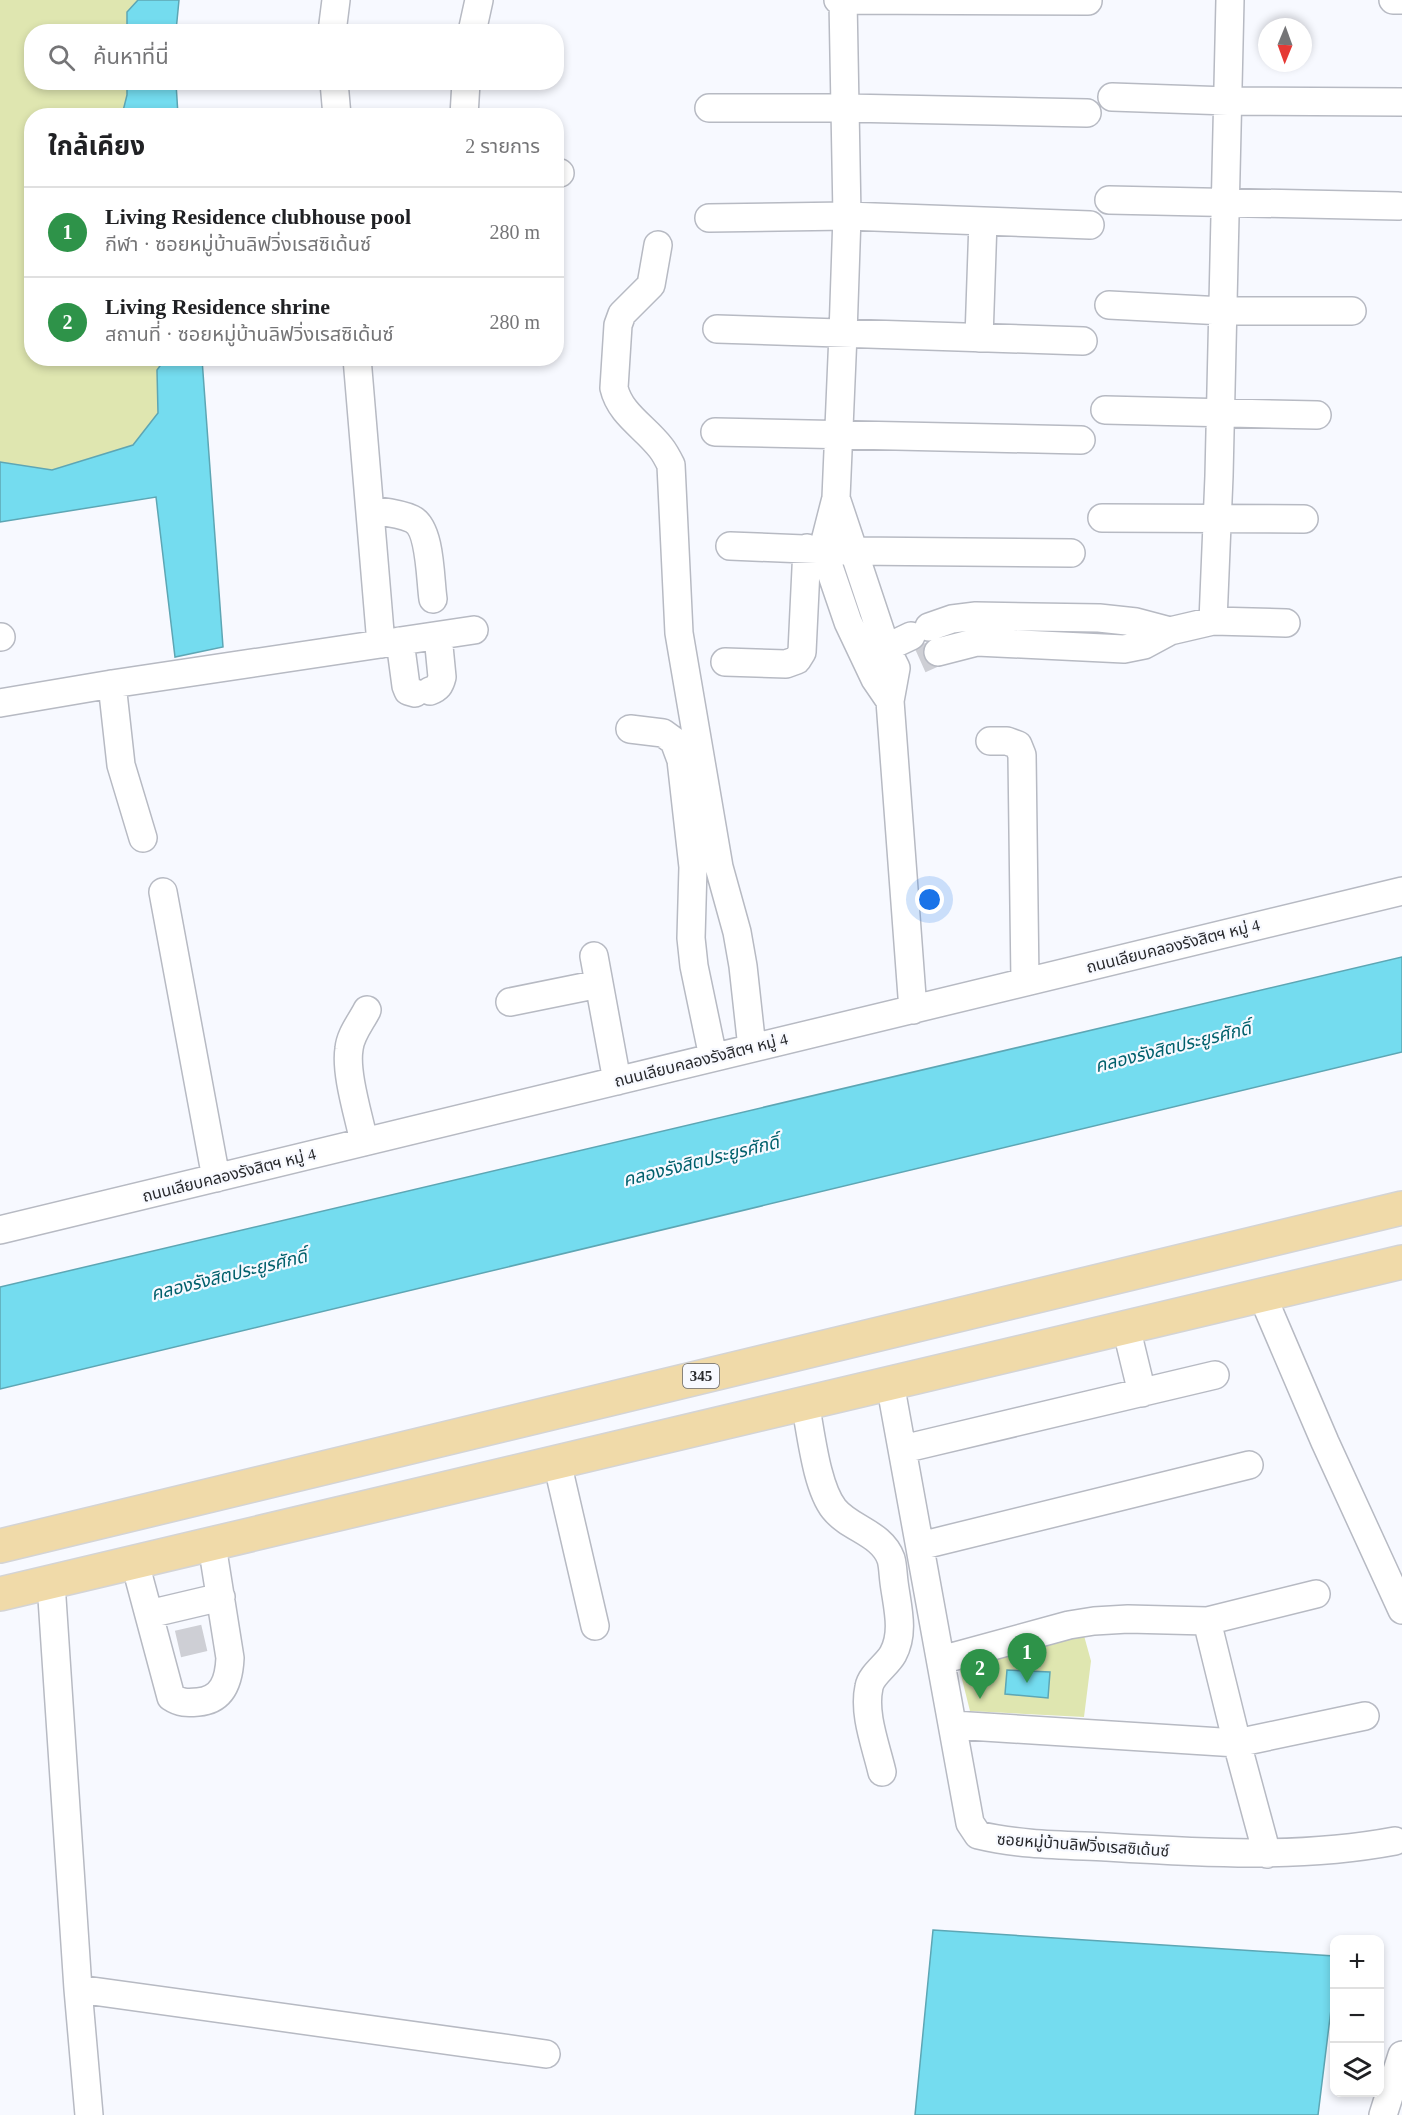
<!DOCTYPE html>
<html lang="th">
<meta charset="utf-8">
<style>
:root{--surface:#fff;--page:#f6f6f6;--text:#202124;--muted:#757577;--line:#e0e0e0;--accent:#2e9349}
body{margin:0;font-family:"Times New Roman","Noto Sans Thai",serif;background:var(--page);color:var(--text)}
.controls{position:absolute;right:18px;bottom:18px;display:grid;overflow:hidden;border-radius:12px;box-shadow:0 3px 9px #0003}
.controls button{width:54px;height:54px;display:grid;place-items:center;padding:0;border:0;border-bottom:2px solid var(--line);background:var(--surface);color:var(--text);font:30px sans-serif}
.compass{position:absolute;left:1258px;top:18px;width:54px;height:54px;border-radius:50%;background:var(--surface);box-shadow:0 3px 9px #0003;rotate:181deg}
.you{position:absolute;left:930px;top:900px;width:21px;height:21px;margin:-15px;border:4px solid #fff;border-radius:50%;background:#1a73e8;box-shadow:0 0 0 9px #1a73e833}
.badge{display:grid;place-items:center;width:39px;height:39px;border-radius:50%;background:var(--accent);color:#fff;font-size:20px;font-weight:700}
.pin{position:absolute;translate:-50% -50px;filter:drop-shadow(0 2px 3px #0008)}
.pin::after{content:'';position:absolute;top:32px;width:21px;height:18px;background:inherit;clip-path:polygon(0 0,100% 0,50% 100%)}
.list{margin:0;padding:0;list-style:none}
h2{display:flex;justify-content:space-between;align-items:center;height:78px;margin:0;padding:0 24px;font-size:26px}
h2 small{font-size:20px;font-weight:400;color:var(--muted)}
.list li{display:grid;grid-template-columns:39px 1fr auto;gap:18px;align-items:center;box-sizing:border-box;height:90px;padding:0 24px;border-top:2px solid var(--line)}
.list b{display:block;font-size:22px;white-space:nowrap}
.list p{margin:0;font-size:20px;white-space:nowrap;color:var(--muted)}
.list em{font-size:20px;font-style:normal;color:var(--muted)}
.icon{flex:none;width:33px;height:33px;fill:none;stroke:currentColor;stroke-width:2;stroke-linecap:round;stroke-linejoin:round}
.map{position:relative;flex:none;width:1402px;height:2115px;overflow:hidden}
.search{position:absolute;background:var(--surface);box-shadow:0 3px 9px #0003;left:24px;top:24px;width:540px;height:66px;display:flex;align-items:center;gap:15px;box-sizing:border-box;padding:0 21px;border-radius:24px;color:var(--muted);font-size:22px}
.panel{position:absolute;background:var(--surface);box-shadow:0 3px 9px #0003;left:24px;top:108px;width:540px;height:258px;border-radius:24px}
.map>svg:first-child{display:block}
.green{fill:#dfe6b0}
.water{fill:#74dcef;stroke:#5da6b4;stroke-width:1.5}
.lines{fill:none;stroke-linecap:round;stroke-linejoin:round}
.minor-tunnel{stroke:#cecfd5;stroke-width:27;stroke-dasharray:27 14;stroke-linecap:butt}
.minor-casing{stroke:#b7bac3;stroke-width:30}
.major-casing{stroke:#d4d4d5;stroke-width:36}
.minor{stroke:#fff;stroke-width:27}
.major{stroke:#f0daa9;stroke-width:33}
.labels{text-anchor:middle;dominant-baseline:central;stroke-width:4.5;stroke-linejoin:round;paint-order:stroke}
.shield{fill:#f7f9ff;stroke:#66676b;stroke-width:1.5}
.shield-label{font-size:15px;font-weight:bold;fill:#28292c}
.street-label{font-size:16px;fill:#28292c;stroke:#f7f9ff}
.water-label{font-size:18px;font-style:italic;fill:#00606c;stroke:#f7f9ff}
</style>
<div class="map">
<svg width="1402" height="2115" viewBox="0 0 1402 2115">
<rect width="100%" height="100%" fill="#f7f9ff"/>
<path class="green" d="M0,0H138L127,12V31L32,32V82L127,83V95L122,115L32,116V358L165,359L157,370L158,413L133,445L52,470L0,462Z
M1083,1632L1091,1661L1084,1717L970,1711L959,1667Z"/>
<path class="water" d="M138,0H179L176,31H127V12Z
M127,83H176L178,115H122L127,95Z
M165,359H202L223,647L175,657L156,497L0,522V462L52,470L133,445L158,413L157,370Z
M1402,957V1052L0,1389V1287Z
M1007,1670L1050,1672L1048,1698L1005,1694Z
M933,1930L1334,1956V1985L1318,2115H915Z"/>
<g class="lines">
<path class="minor-tunnel" d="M920,660L938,652
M178,1644L208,1637"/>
<g class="minor-casing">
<path id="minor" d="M838,0L1088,1
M843,0L847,216L843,334L836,498L823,549L848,622L875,679L890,701
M1393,0H1402
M332,32L336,0
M472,32L479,0
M334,82L337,116
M1112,97L1228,101L1402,102
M709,108H846L1087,113
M464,116L466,82
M556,173H560
M1109,200L1398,206
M709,218L847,216L1090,225
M658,245L651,285L622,314L618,325L614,388C620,414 645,427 661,448C665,453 668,459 671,465L679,633L719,867L737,932L743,966L752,1048
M1109,305L1223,311H1352
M717,329L1083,341
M979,338L983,221
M357,358L381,644
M1105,410L1317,415
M715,432L1081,440
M836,498L886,648L896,668L890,701L913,1010
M370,510C383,512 399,513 412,519C431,528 430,580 433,599
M1102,518L1304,519
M730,546L853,551L1071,553
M1213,621L1286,623
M929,627L952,619L976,616L1099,618L1136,622L1170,631
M0,637H1
M400,641L406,686L408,691L415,693
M938,652L977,642L1124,649L1144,645L1170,631L1213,621L1219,476L1230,0
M869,656L911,636
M725,662L786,664L797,660L802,652L807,548
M112,684L121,765L143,838
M430,691C438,688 440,685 442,677L438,636
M0,703L112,684L474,630
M630,729L663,733L674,741L681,760L693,867L691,938L694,966L713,1057
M990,741H1007L1018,745L1022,755L1025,982
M163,892L216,1178
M594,956L617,1081
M510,1002L599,984
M364,1142C359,1117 345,1073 349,1049C350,1035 361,1022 367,1010
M0,1230L1402,891
M1262,1295L1325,1442L1402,1610
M1126,1327L1142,1393
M890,1383L970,1823L978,1835C1019,1845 1064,1845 1106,1847C1203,1853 1299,1859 1395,1841
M805,1403C811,1432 816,1486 834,1509C850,1529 882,1533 891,1559C893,1566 893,1575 894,1582C897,1606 905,1632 893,1654C887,1665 871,1675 869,1687C863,1714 876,1746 882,1772
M903,1449L1215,1375
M557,1462L595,1626
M920,1546L1249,1465
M135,1563L171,1697C180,1703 187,1703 198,1702C223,1700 229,1680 230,1658L212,1545
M51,1583L78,1989L89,2115
M149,1614L221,1597
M1207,1621L1237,1743L1267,1854
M941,1660L1069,1625L1094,1621L1128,1619L1207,1621L1316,1594
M953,1725L1237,1743L1365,1716
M78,1989L546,2054
M1383,2115L1402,2055"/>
</g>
<g class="major-casing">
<path id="major" d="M0,1546L1402,1208
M0,1594L1402,1262"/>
</g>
<use href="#minor" class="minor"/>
<use href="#major" class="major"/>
</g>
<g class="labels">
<rect class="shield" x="683" y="1364" width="36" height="24" rx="4.5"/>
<g class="shield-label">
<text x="701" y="1376">345</text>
</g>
<g class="street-label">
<text transform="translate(1173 946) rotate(-14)">ถนนเลียบคลองรังสิตฯ หมู่ 4</text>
<text transform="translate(701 1060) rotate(-14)">ถนนเลียบคลองรังสิตฯ หมู่ 4</text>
<text transform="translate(229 1175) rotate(-14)">ถนนเลียบคลองรังสิตฯ หมู่ 4</text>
<text transform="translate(1083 1845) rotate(4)">ซอยหมู่บ้านลิฟวิ่งเรสซิเด้นซ์</text>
</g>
<g class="water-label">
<text transform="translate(1173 1047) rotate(-14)">คลองรังสิตประยูรศักดิ์</text>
<text transform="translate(701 1161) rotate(-14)">คลองรังสิตประยูรศักดิ์</text>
<text transform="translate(229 1275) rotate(-14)">คลองรังสิตประยูรศักดิ์</text>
</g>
</g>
</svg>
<div class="controls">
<button>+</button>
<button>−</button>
<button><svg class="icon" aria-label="layers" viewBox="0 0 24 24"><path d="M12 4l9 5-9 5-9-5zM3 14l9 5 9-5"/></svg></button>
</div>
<svg class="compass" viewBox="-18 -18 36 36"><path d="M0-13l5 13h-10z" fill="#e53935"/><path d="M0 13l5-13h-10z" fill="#757577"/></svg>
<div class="you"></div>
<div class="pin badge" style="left:1027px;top:1683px">1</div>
<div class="pin badge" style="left:980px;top:1699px">2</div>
<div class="search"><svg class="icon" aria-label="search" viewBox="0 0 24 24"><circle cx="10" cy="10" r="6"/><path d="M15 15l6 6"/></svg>ค้นหาที่นี่</div>
<section class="panel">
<h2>ใกล้เคียง<small>2 รายการ</small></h2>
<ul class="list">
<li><span class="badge">1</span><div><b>Living Residence clubhouse pool</b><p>กีฬา · ซอยหมู่บ้านลิฟวิ่งเรสซิเด้นซ์</p></div><em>280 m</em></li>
<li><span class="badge">2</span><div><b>Living Residence shrine</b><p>สถานที่ · ซอยหมู่บ้านลิฟวิ่งเรสซิเด้นซ์</p></div><em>280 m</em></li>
</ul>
</section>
</div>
